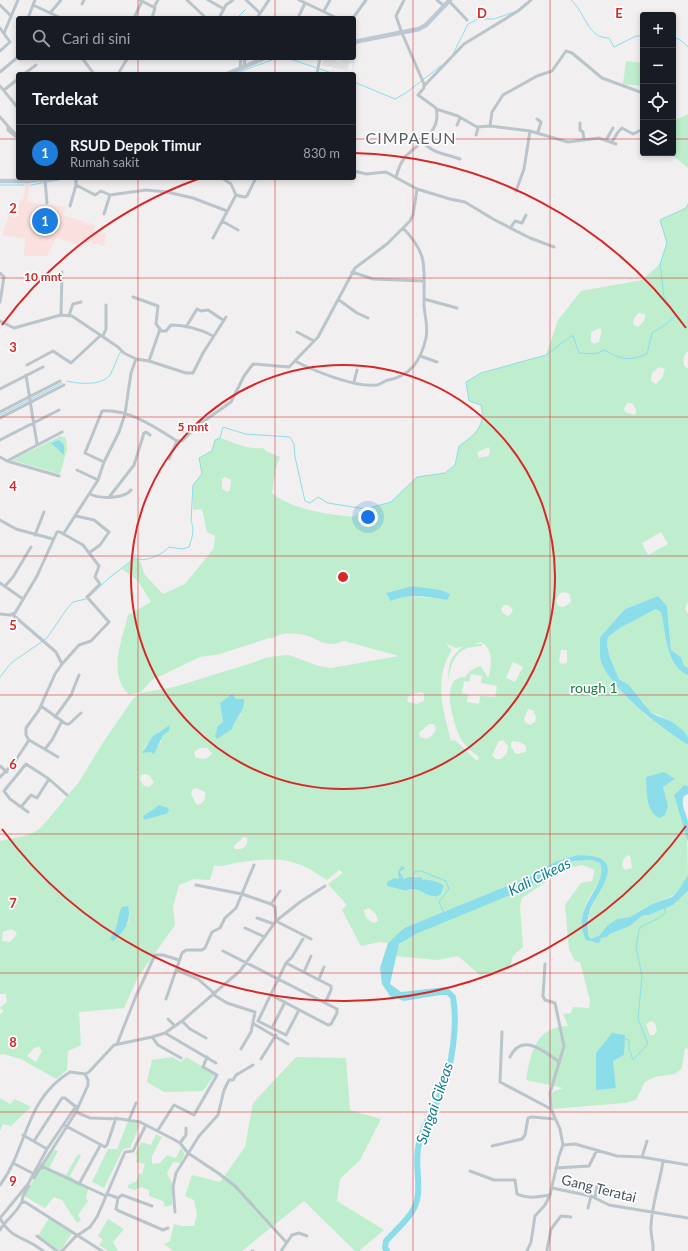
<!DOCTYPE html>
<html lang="id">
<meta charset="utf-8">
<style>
:root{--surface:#171b24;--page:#20242c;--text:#f1f3f6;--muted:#9ea1a6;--line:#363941;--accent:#1d7edd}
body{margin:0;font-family:Lato,sans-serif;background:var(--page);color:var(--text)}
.controls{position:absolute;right:12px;top:12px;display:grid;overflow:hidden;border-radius:4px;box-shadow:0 2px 6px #0003}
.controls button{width:36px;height:36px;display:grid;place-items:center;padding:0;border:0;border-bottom:1px solid var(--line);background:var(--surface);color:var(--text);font:20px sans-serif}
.you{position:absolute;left:368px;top:517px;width:14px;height:14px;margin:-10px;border:3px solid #fff;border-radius:50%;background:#1a73e8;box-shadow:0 0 0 6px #1a73e833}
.badge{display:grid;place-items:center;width:26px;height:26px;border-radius:50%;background:var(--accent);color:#fff;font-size:13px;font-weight:700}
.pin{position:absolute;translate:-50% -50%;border:2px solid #fff;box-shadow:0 1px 4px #0006}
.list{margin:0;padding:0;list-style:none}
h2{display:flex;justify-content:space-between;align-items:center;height:52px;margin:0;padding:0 16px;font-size:17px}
h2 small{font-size:13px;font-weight:400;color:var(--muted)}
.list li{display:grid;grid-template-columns:26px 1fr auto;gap:12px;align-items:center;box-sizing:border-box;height:56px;padding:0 16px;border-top:1px solid var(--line)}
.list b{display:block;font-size:15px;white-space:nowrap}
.list p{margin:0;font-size:13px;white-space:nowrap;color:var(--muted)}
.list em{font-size:13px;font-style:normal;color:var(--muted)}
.icon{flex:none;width:22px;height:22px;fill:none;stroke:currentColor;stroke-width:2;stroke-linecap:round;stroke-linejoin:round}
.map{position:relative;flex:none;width:688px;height:1251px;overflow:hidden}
.search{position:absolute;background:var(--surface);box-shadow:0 2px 6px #0003;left:16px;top:16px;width:340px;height:44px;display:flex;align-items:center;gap:10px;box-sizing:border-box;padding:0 14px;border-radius:4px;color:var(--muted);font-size:15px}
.panel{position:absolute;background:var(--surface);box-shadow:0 2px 6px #0003;left:16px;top:72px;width:340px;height:108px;border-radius:4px}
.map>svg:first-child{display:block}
.education{fill:#e2e0e1}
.medical{fill:#fae0df}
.green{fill:#beeecd;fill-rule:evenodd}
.water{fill:#8cddea}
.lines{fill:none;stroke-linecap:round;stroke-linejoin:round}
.stream{stroke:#8cddea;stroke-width:1}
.river{stroke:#8cddea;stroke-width:6}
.street{stroke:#bac4cb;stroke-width:3}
.secondary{stroke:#bdc8d2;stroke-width:4.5}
.grid{fill:none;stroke:#d62828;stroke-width:1;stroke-opacity:0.55}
.ring{fill:none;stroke:#d62828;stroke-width:2}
.labels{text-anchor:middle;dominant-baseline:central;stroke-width:3.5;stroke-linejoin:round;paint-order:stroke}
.park-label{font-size:14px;fill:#197c44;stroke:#fff}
.street-label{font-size:14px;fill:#47535c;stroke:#fff}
.water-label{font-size:15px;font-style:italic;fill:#0f7e90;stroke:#fff}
.quarter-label{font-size:16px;letter-spacing:1px;fill:#5b5f63;stroke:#fff}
.grid-label{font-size:13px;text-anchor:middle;font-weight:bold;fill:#d62828;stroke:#fff;stroke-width:3.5;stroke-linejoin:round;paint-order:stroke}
.centre{fill:#d62828;stroke:#fff;stroke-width:2}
.ring-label{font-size:12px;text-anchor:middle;font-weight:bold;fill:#d62828;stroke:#fff;stroke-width:3.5;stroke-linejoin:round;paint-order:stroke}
</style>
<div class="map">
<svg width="688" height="1251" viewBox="0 0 688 1251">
<rect width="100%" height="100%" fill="#f1efef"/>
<path class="education" d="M354,52V66L352,74L353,63L349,62L348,70L334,68L333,72L344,74L332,72L333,67L322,66L323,59L328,60V58H337L336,61L340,62L341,58H349V61H353Z"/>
<path class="medical" d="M26,181H31L27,202L66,207L62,215L95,225L94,232L106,234L104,246L86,241L84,245L56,238L47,256H24L25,238L2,235L9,215L16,218L20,200H23Z"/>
<path class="green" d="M626,61L643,63V86L623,84Z
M688,114V168L669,153H673V121Z
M688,204V351C683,355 683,360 684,366L688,369V601L685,609L688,614V668L684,666L681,657L671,650L667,606L658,596L625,609L600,637C600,645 599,655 601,662C614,693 660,728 688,745V786L684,785L674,795L687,837L688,876L678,891L672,896L652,904L630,917L617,919L600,935L591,939L588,935L589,913L607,876L605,862L578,855L557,861L529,877L404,928L388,943L380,942L361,946L342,910L347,905L328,884L343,873L339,870L327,880C295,858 280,857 242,862C231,863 225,867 214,866L210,880L194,879L179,885L173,907L175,925L138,977L124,1008L79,1012L81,1045L68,1051L67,1070L56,1079L21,1059L3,1054L0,1055V1014L4,1011L0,1008L7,1002L6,994H0V841L28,835L37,831L45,823L79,782L104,741L133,699L140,693L174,687L252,663L265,658L276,656L289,655L319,666L331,668L399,656L344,641C324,650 317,636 299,634C294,634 288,633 283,634C277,635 275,639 269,638L220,654L200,657L152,680L141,692L129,695C107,672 122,642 128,615L151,602L138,581L122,569L135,558L140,561L145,575L163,594L185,584L214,548L215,536L207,532L202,509L193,510V485L202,474L199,458L212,451L215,440L220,438C236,443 247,450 264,448L266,451L280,457L276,468L272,493C292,510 327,514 353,517L365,509L391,502L417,477L446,473L455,465L459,446C475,435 486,426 481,405L469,401L466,382L481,373L546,355L558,320L581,291L642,280L660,264L667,243L660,220L686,208ZM638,313L645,314C646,319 642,324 638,327L633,324L634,319ZM600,328L602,330L599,342L594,344L591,341V332ZM659,367L665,369L662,378L656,384L651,381L652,373ZM627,403H632L636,409V413L634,415L625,412L624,409ZM489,447L490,453L488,456L479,458L477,452ZM225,477L231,480L230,490L227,492L222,489V479ZM661,532L668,544L648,555L642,543ZM412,586L441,590L447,600C427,596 406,599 386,593ZM565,592L570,594L571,602L564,607L558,606L556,600L560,593ZM504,605H508L513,610L510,615L507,616L502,612L501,609ZM480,642C494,647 492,666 488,678L481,666L477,667L470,671L465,677C438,676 454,726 461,739C465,746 472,752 479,757L477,761L455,740L451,741C443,710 433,679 452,650L445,643L456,648L463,646C449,658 449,664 448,681C452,660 456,646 482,646V644H474ZM561,650H567V663L561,664L559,661ZM513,662L523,667L515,682L506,678ZM471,674L482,676L481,683L497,686L495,697L480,696L479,704L467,702L468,694L462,693L464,681L469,682ZM421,692L424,694V701L417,704L408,702L407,698L412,694ZM528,709L533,710L536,717L535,722L530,725L526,723L524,719ZM222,714H241L234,722L232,729L218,726L223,722ZM429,724H434L436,729C433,736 428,741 420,737L419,733ZM159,731L161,742L155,749L154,754L143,749ZM503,740L508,746L507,753L501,759H496L492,755L499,741ZM513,741L520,742L526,746V752L516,754L511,747V743ZM200,748H207L212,753L211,755L205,759L196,758L194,752ZM146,774L150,776L154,782L149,787L144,786L140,780L141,775ZM646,777L674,780L663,787L664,792ZM196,788L205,792C206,798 204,803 198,805L196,804L191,794L193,789ZM155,809L166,814L144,820L143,816ZM244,837L247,838C249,846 242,850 235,849L234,846ZM630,855L632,868L625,870L622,866L623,860L627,856ZM403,866V869L400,872L404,879L415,876L421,877L423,880L433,881L444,886L442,892L434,897C424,894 416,885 406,891L387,886V882L394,878L399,879ZM369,908L376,914L378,921L374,923C368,921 364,916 364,910ZM130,915L128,923L119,937L116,931L119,917ZM11,929L15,931L17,934L10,942L2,941L3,932ZM39,1046L42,1051L36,1062L27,1056L35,1047L37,1048Z
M61,436L66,438L67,450L60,474L12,460Z
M656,609L661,611C666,631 665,666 688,675V737L684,731L659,715L651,713L646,709L643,702L636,696L629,685L619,679L609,655L607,645L608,637L620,628Z
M593,860L600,863C606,879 592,890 586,904C581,914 582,924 584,935L591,942L597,943L601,938L630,926L643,915H649L673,905L688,891V1049L685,1048L682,1068L675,1074L655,1077L645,1082L636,1100L625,1103L551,1109L550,1093L563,1088L526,1080C531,1053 535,1027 568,1026L563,1014L571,1013L573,1007L589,1008L590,1001L580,962L575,961L569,949L565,905L581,883L592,881L595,870L582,865L565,869L522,898L520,906L523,947L513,956L510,968L480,975L458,956L438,960L395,956L399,944L416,934L518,892L573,861ZM651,1021L655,1023L657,1031L654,1035H650L646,1024ZM604,1044L624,1055L613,1061L616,1088L596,1053Z
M172,1057L181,1062L186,1057L215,1074L203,1091L164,1092L147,1082L152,1060Z
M296,1057L346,1058L350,1110L381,1119L360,1160L340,1179L337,1201L384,1230L359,1251H355L304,1201L242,1251H173L164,1244L170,1241L174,1224L181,1226H194L197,1214L194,1200L185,1196L192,1175L220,1182L245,1147L253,1103Z
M0,1098L10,1104L15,1099L31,1107L11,1126L3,1124L0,1131Z
M128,1121L140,1124L130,1148L123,1149L104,1188L92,1182L108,1149H117Z
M156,1134L162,1137L152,1156V1164L160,1163L167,1155L176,1158L181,1148L185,1154L180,1163L173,1162L167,1173L172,1183V1205L165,1207L163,1201L149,1196V1190L141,1187L135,1190L128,1188V1185L137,1181L139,1173L142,1174L145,1164L136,1162L137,1156L135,1154L141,1142L151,1145Z
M52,1149L58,1151L49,1168L66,1175L78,1154L81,1156L70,1176L88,1189L86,1198L88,1201L78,1215L81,1220L77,1223L62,1200L54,1197L45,1208L24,1196Z
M49,1218L73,1232L60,1251L38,1236Z
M108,1219L124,1229L113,1242L118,1251H108L99,1245L103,1240L98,1236Z"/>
<path class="water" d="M59,440L64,445V455L51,443Z
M412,586L441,590L450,594L447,600C429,597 408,593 391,601L386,593Z
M658,596L667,606L671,650L681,657L684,666L688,668V675C665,666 666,631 661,612L656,609L620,628L608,637L607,645L609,655L619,679L629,685L651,713L672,722L684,731L688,737V745C661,728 613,692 601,662C599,655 600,645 600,637L625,609Z
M232,694L236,699H244C245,713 235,717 232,729L217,739L215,736L218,726L223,722L220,703Z
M170,725L169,731L163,735L154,754L150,752L142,753L153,736Z
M664,772L675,779L663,787L668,806L665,815L659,818C645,810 647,792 646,777Z
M684,785L688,786V794L684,796C680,806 687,813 688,822C688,829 688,836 688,842L674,795Z
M159,805L168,808L169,811L166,814L144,820L143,816L154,809Z
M578,855C586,856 599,855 605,862C616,874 592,900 589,913C587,920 588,928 588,935L591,939L600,935L607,926L617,919L630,917L652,904L672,897L678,891L688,875V891L673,905L649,915H643L630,926L610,934L607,937L601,938L600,942L597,943L586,940C569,906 609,888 600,863L592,860L573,861L518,892L416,934L399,944L390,984L401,992L446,987V994L404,1001L390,996L382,984L380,968L388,943L404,928L529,877L557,861Z
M402,866L405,868L400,872L404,879L409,877H421L423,880C428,879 440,882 444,886L441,894C429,903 419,883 406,891L387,886V882L394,878L399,879L398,872Z
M128,906C132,920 124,933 113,941L110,939C120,925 116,919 122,907Z
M612,1033L625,1035L624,1055L613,1061L616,1088L596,1090V1053Z"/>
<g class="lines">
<path class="stream" d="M571,0C586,13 587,38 609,38L614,47L636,36H643
M237,18L246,9
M673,38L679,39L688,47
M453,54L468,24L478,19H494L514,12
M287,58L317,68
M320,69L335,74
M234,74L277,58
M354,82L395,99L406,93L442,65
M0,185H24
M31,185L69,178
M67,381C79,384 101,386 110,375C114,368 117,358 121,351
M0,415L62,383
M89,597L109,578L135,558C145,563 162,555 169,547L182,549L189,547C192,538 195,530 191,521L193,485L202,474L199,458L212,451L215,440L220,438L223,427L245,434L290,437L294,444L295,457L305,501L310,503L318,497L328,503L365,509L391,502L417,477L445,473L455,465L459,446C475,435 486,426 481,405L469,401L466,382L481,373L546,355L571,336H573L579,353L595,354L605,350C621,360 630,361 647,354L652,333L668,323L676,315L664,297L660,264L667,243L660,220L686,208L688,204
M0,677L11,663L47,638L66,610L73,602L86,599
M413,878L415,871H421L446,881L449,889L439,902L444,913
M625,1039L629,1040V1049L633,1060L648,1044L638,1019L642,976L636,947L639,930L642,926L657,919L666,913L664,908"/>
<path class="river" d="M387,1251L385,1248L386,1241C396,1230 414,1215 417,1200C421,1184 415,1166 418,1149C421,1129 433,1111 441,1093C452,1068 458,1024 453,997L448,992H439"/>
<path class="street" d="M140,0L155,8L152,18
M187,0L206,18
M208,0L224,9
M246,0L260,13
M299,0L337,18
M437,0L444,6
M449,1L467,20
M82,4L84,0
M0,5L11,16
M33,5L61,18
M154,7L158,0
M324,11L330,0
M50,13L61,0
M28,18L35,0
M134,18L142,1
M219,18L226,5L233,0
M257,18L269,0
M298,18L305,3
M353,18L366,0
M0,28L10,42L0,51
M4,33L18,0
M82,58L94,74
M244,67L245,58
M240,68L241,58
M0,72L18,57
M24,74L36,65
M118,74L127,59
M317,74L320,58
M0,86L18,108
M424,86L464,44L518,11L531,0
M4,90L18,79
M436,109L458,116L477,127L490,126L530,131L568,142L599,138L616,144
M0,117L16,135L18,139
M537,119L541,122L538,132
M580,123V130L583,132L584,140
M457,125L460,118
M490,126L492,112L503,95L537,76L552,71L566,51L572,53L602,78L643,93
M8,127V130L18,138
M476,135L478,128
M606,140L613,128
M422,142C439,156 441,152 460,159
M612,142L618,132L622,128L633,134L643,129
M354,171L366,174L386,172L417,189L450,199L465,202L493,219L530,238L554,247
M396,177C398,170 400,163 405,157C419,142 442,132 436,108L418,95L424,88V84L402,33L396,16L404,0
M222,178L231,184L236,195
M45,180L47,203
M76,185L95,195L101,191L110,195L146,190L167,192L193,198L227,211
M516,191L524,169L530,131
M236,195L244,197L247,196L256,178
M70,206L76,185V178
M104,214L110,195
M222,221L238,230
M511,227L515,221L522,223L526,215
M403,228C428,254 424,265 424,299L457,308
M213,238L236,195
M352,272L373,279L424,281
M0,273L4,277L0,302
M133,297L158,306L156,324L160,329L149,361
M339,300L357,313L368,318
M61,315L62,272
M69,315L73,304L81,302
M0,321L14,328L61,315L72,316L118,347L124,353L136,359L131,373L125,414L119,432L104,462L98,480L64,533
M186,327L197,309L201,311L208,310L223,320
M159,331H166L171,325C186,325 200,329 213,336
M297,332L314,341
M103,336L106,329V305
M420,356L437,362
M136,359L149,361L186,373H193L203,353L226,317
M295,361C314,371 356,388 377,385C381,384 384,381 388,380C411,376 421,360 426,338C429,324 423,313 424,299
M27,365L53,351L71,363L101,335
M26,375L37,444
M354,382L357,370
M0,389L43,367
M0,412L60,381
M0,418L64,385
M0,440L59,410
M0,457L7,461L59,476
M169,459L177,441
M7,461L62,432
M104,462L85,453L102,411C129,409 155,427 177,441H182L197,426L231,402L244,376L253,364L289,367L318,337L355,268L387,244L410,221L413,215L417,189
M77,470L98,480
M90,494C100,499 124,499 131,490
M110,496L134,465L144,433L146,432L150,435
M76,516L94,520L109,532L100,545L89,553
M0,520L16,529L53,539
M35,535L44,512
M0,583L23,599
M5,586L13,577L31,547
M0,614L10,615L15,613L37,576L57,532H60L83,545L99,566L95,577L100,584L87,597L109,622L91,641L79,645L62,664L55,674L39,710L26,728V735L29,740
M13,615L56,652L62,664
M41,706L66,724H69L81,713
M55,717L71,695L79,675
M45,749L52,740L62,721
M0,766L7,772
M0,777L14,763L29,740L58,757
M21,807L31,795L37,798L49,779
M28,812L10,799L4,791L26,764L49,779L67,795
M196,885L242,894L271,904L275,907L276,921
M271,904L280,891
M257,918L274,924
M276,921L311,939
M245,928L265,937
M223,951L337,1009V1013L331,1024L328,1025L271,995
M286,963L292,957L303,939
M177,970L198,979L215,994
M304,972L311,956
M319,979L324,967
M214,995L227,1003L255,1012L251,1032L241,1049
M166,999L182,953L186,950H202L205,948L212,932L220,928L225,918L236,908L254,865
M299,1010L286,1035L258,1021L286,963L331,986V990L325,1003
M168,1019L175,1026
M182,1021L190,1029L206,1038
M254,1024L288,1044
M272,1028L285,1002
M502,1032L500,1082L551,1109
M165,1033L216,1063
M152,1037L158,1045L181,1058
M117,1044L136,996L155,955H163L179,960
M510,1057C522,1032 544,1051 559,1062
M261,1059L276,1035
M85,1074L88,1080V1085L76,1112L90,1118L121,1119L140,1122L173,1139L180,1143L188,1153L218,1173L235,1186L286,1242
M129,1120L136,1103
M66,1126L105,1147L107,1145L116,1118
M158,1130L174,1105L194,1115L217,1075L203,1067L207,1057
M23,1135L47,1149
M34,1141L62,1098H65L76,1107
M180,1143L186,1135V1128
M563,1145L575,1144L617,1156L642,1157L688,1165
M492,1146L522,1139L525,1135L528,1118L532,1117L555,1119
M642,1157L647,1141
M13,1163L34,1174
M41,1166L106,1196
M556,1168L589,1166L597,1150
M470,1171L494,1180H515L517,1194C528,1199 538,1197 550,1195
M34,1178L76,1112
M79,1184L100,1146
M0,1185C28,1148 24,1100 70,1072L85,1074L89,1072L114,1045L152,1037L165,1033L182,1021L240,971L276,921L300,902L325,886
M552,1188L591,1196L609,1205L688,1218
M107,1194L118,1198L116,1209L119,1211L163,1230L168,1228
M118,1198L122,1195L152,1206
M595,1198L597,1186
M22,1202L23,1196L29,1186
M588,1208L591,1196
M175,1212L173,1187L176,1173L199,1136L218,1115L224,1090L229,1080H233L236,1075L253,1065
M0,1218L28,1184L47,1149L76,1106
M0,1218C10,1239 26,1237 43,1251
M0,1230C5,1220 16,1214 21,1203L25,1202L102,1251
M37,1236L57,1251
M547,1250L551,1229L561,1216L571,1217
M62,1251L75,1237L90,1227L97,1217L125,1152L133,1151L146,1125
M252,1251H253
M281,1251L292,1235L299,1233L307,1236
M527,1251L531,1242L535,1216L545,1205L550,1195L559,1156L563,1145L560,1129L551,1109L550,1093L564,1046L555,1003L545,1000L543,996L545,964
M653,1251C654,1242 650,1234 651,1226C652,1203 660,1183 663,1161"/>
<path class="secondary" d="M354,42L419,29L426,25L450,0
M227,74L265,58
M0,181H28L57,178"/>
</g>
<path class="grid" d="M138,0V18M275,0V18M413,0V1251M550,0V1251M138,58V74M275,58V74M0,139H18M354,139H643M673,139H688M138,178V1251M275,178V1251M0,278H688M0,417H688M0,556H688M0,695H688M0,834H688M0,973H688M0,1112H688"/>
<g class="ring">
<circle cx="343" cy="577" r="212"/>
<path d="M686 826A424 424 0 0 1 2 829M2 325A424 424 0 0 1 198 179M354 153A424 424 0 0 1 686 328"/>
</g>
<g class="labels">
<g class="park-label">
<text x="594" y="687">rough 1</text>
</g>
<g class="street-label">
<text transform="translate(599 1188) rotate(14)">Gang Teratai</text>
</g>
<g class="water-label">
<text transform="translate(539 876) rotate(-26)">Kali Cikeas</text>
<text transform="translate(434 1103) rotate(-71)">Sungai Cikeas</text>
</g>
<g class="quarter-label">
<text x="411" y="137">CIMPAEUN</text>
</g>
</g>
<g class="grid-label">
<text x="482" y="18">D</text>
<text x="619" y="18">E</text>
<text x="13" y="213">2</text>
<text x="13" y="352">3</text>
<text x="13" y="491">4</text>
<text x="13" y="630">5</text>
<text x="13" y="769">6</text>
<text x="13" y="908">7</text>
<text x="13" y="1047">8</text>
<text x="13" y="1186">9</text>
</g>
<circle cx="343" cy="577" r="6" class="centre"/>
<g class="ring-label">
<text x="43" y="281">10 mnt</text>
<text x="193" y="431">5 mnt</text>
</g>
</svg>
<div class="controls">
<button>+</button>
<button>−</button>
<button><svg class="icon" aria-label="locate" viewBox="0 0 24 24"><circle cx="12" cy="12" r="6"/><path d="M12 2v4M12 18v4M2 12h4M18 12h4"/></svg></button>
<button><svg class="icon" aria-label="layers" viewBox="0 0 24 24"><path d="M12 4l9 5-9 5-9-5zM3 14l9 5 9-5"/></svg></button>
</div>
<div class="you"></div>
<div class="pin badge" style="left:45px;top:221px">1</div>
<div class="search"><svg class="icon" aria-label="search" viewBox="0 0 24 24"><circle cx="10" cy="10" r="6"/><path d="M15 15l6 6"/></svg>Cari di sini</div>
<section class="panel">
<h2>Terdekat<small></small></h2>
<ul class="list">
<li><span class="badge">1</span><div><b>RSUD Depok Timur</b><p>Rumah sakit</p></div><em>830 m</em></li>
</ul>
</section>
</div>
